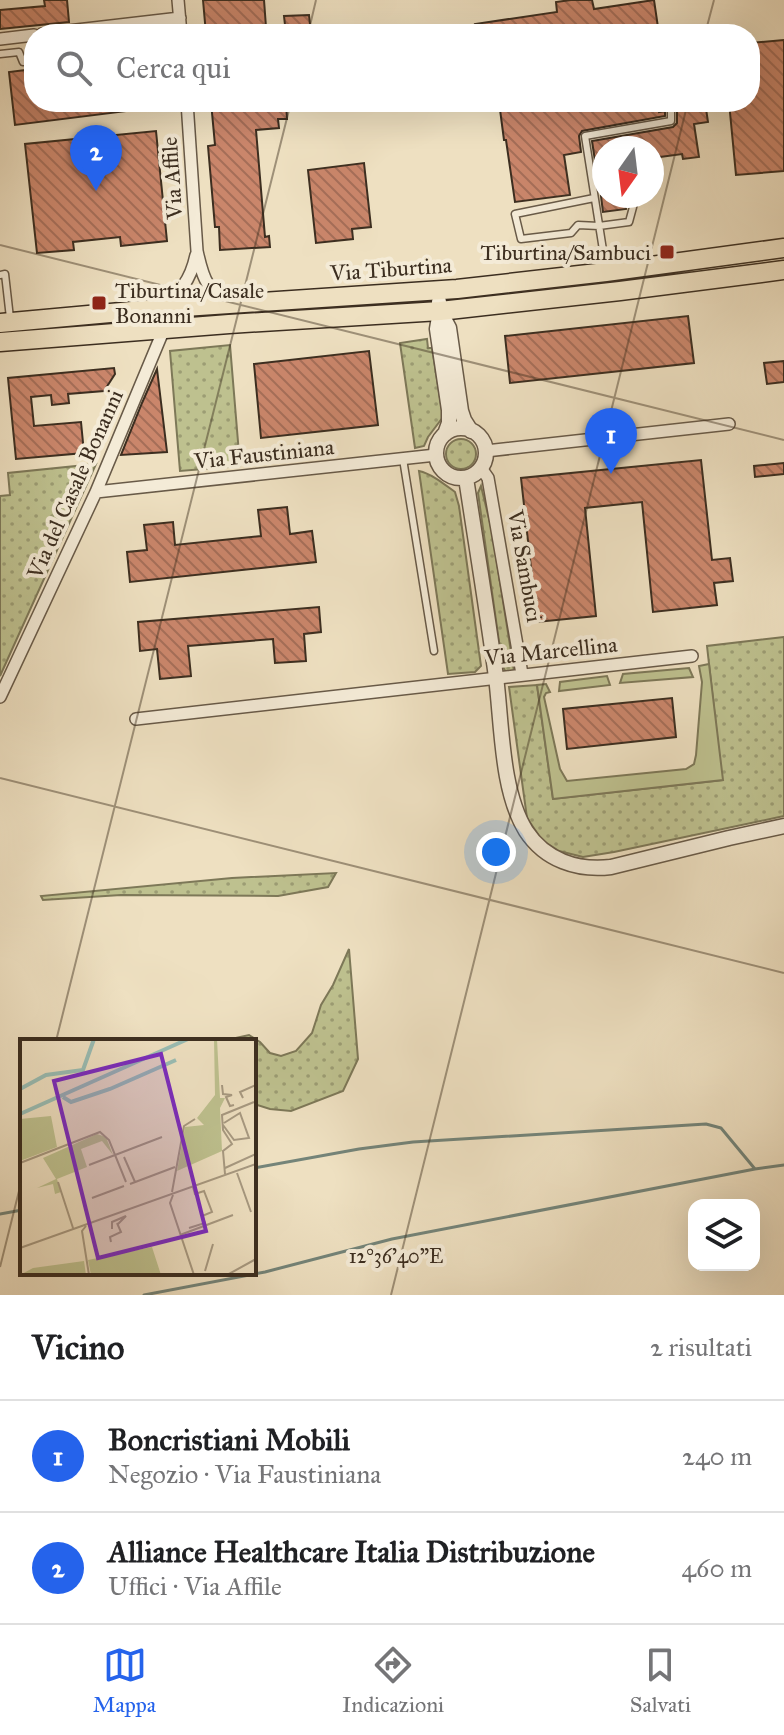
<!DOCTYPE html>
<html lang="it">
<meta charset="utf-8">
<style>
:root{--surface:#fff;--page:#f2f2f2;--text:#202124;--muted:#757577;--line:#e0e0e0;--accent:#2563eb}
body{margin:0;font-family:"IM FELL Great Primer",serif;background:var(--page);color:var(--text)}
.controls{position:absolute;right:24px;bottom:24px;display:grid;overflow:hidden;border-radius:16px;box-shadow:0 8px 32px #0002}
.controls button{width:72px;height:72px;display:grid;place-items:center;padding:0;border:0;border-bottom:2px solid var(--line);background:var(--surface);color:var(--text);font:40px sans-serif}
.compass{position:absolute;left:592px;top:136px;width:72px;height:72px;border-radius:50%;background:var(--surface);box-shadow:0 8px 32px #0002;rotate:194deg}
.you{position:absolute;left:496px;top:852px;width:28px;height:28px;margin:-20px;border:6px solid #fff;border-radius:50%;background:#1a73e8;box-shadow:0 0 0 12px #1a73e833}
.badge{display:grid;place-items:center;width:52px;height:52px;border-radius:50%;background:var(--accent);color:#fff;font-size:26px;font-weight:700}
.pin{position:absolute;translate:-50% -66px;filter:drop-shadow(0 2px 4px #0008)}
.pin::after{content:'';position:absolute;top:42px;width:28px;height:24px;background:inherit;clip-path:polygon(0 0,100% 0,50% 100%)}
.list{margin:0;padding:0;list-style:none}
h2{display:flex;justify-content:space-between;align-items:center;height:104px;margin:0;padding:0 32px;font-size:34px}
h2 small{font-size:26px;font-weight:400;color:var(--muted)}
.list li{display:grid;grid-template-columns:52px 1fr auto;gap:24px;align-items:center;box-sizing:border-box;height:112px;padding:0 32px;border-top:2px solid var(--line)}
.list b{display:block;font-size:30px;white-space:nowrap}
.list p{margin:0;font-size:26px;white-space:nowrap;color:var(--muted)}
.list em{font-size:26px;font-style:normal;color:var(--muted)}
.icon{flex:none;width:44px;height:44px;fill:none;stroke:currentColor;stroke-width:2;stroke-linecap:round;stroke-linejoin:round}
.map{position:relative;flex:none;width:784px;height:1295px;overflow:hidden}
.search{position:absolute;background:var(--surface);box-shadow:0 8px 32px #0002;left:24px;right:24px;top:24px;height:88px;display:flex;align-items:center;gap:20px;box-sizing:border-box;padding:0 28px;border-radius:32px;color:var(--muted);font-size:30px}
.sheet{height:328px;background:var(--surface)}
nav{display:flex;justify-content:space-around;align-items:center;box-sizing:border-box;height:112px;border-top:2px solid var(--line);background:var(--surface);font-size:22px;color:var(--muted)}
nav a{display:grid;justify-items:center;gap:4px}
nav .on{color:var(--accent)}
.map>svg:first-child{display:block}
.grass{fill:url(#grass-dots);stroke:#7d7858;stroke-width:2}
.garden{fill:#bec18f;stroke:#7d7858;stroke-width:2}
.lines{fill:none;stroke-linecap:round;stroke-linejoin:round}
.stream{stroke:#748479;stroke-width:3}
.building{fill:url(#building-back-hatch);stroke:#3c2e20;stroke-width:2}
.service-casing{stroke:#685a48;stroke-width:9}
.minor-casing{stroke:#685a48;stroke-width:14}
.tertiary-casing{stroke:#685a48;stroke-width:17}
.primary-casing{stroke:#3c2e20;stroke-width:21}
.service{stroke:#f4ebd7;stroke-width:6}
.minor{stroke:#f4ebd7;stroke-width:11}
.tertiary{stroke:#f4ebd7;stroke-width:14}
.primary{stroke:#eee0c1;stroke-width:18}
.ticks{fill:none;stroke:#3c2e20;stroke-width:2;stroke-opacity:0.45}
.poi-dot{fill:#8f2418;stroke:#f4ebd7;stroke-width:3}
.labels{text-anchor:middle;dominant-baseline:central;stroke-width:8;stroke-linejoin:round;paint-order:stroke}
.street-label{font-size:22px;fill:#3c2e20;stroke:#f4ebd7}
.poi-label{font-size:22px;fill:#3c2e20;stroke:#f4ebd7;text-anchor:end}
.inset-river{fill:none;stroke:#99bdb4;stroke-width:4}
.inset-road{fill:none;stroke:#a79981;stroke-width:2}
.view{fill:#7b2cbf;fill-opacity:0.15;stroke:#7b2cbf;stroke-width:4}
.inset-edge{fill:none;stroke:#3c2e20;stroke-width:4}
.ticks-label{font-size:20px;text-anchor:middle;fill:#3c2e20;stroke:#f4ebd7;stroke-width:8;stroke-linejoin:round;paint-order:stroke}
</style>
<div class="map">
<svg width="784" height="1295" viewBox="0 0 784 1295">
<defs>
<pattern id="grass-dots" width="8" height="8" patternUnits="userSpaceOnUse" patternTransform="scale(2)"><rect width="8" height="8" fill="#bec18f"/><path d="M2 2h.1M6 6h.1" fill="none" stroke="#9c9d74" stroke-width="1.8" stroke-linecap="round"/></pattern>
<pattern id="building-back-hatch" width="6" height="6" patternUnits="userSpaceOnUse" patternTransform="scale(2)"><rect width="6" height="6" fill="#ca866b"/><path d="M-1 5l2 2M0 0l6 6M5-1l2 2" fill="none" stroke="#a56e58"/></pattern>
</defs>
<rect width="100%" height="100%" fill="#eee0c1"/>
<filter id="stains"><feTurbulence type="fractalNoise" baseFrequency=".0025" numOctaves="4"/><feColorMatrix values="0 0 0 0 .2 0 0 0 0 .09 0 0 0 0 .02 0 0 0 .5 -.17"/></filter>
<radialGradient id="worn" r=".72"><stop offset=".6" stop-color="#630" stop-opacity="0"/><stop offset="1" stop-color="#630" stop-opacity=".3"/></radialGradient>
<path class="grass" d="M427,339L428,348H432L443,417L428,437L424,446L415,448L400,343Z
M230,345L240,466L180,471L170,351Z
M446 454a15 15 0 1 1 30 0a15 15 0 1 1-30 0Z
M96,464L0,676V496L10,495L8,473Z
M419,471C432,474 444,484 455,492L459,506L481,666L475,672L448,674Z
M481,486L492,531L514,671H505L502,663L478,493Z
M784,637V816L614,852L583,857L559,851L542,840L527,818L509,687L537,685L553,799L722,780L707,646Z
M336,873L328,887L278,896L121,895L43,900L41,896L232,878Z
M349,949L358,1059L343,1091L291,1111L270,1109L254,1104V1041H233L236,1038L249,1035L260,1042L270,1053L281,1056L296,1051L312,1033L321,1005L333,985Z"/>
<path class="garden" d="M709,664L723,780L553,799L537,685L546,684L550,692L546,693L544,697L560,769L567,781L686,769L694,764L696,755L702,682L699,666Z
M689,668L693,677L620,683L623,674Z
M607,676L610,685L559,691L560,682Z"/>
<g class="lines">
<path class="stream" d="M254,1168L359,1149L413,1142L706,1124L721,1128L755,1169
M0,1214L22,1210
M144,1295L265,1272L392,1239L755,1169L784,1165"/>
</g>
<path class="building" d="M44,0H67L69,22L0,29V10L45,6Z
M203,0H264L266,27L285,25L284,16L309,15L311,34H206Z
M571,0H592L594,9L654,0L659,34H477L475,24L557,12L556,2Z
M784,40V171L736,175L729,102H750V43Z
M34,69V102H150L151,108L15,125L9,72Z
M211,102H286L287,119H278L279,128L256,130L265,237L269,236L270,247L220,250L219,227H215L208,146L215,145Z
M499,102H657L659,112L665,111V116L582,131L579,136L581,152L564,155L570,195L515,202L506,140H504Z
M682,102H705L708,122L694,124L699,157L683,159L682,154L652,158V148H604V187H599L592,141L673,127L677,123V109L683,108Z
M156,131L167,241L121,246L120,237L73,242L74,250L37,253L25,144Z
M364,163L371,227L352,229L353,239L316,243L308,170Z
M601,196H624L626,209L603,212Z
M688,316L694,363L510,383L505,336Z
M369,351L378,425L261,438L254,364Z
M784,361V382L767,384L764,363Z
M114,368L115,374L104,391L68,394L69,403L52,405L51,395L31,397L34,426L81,422L84,453L16,459L8,378Z
M157,369L167,452L121,455L142,403Z
M701,460L712,560L730,558L733,581L714,583L717,605L653,612L642,502L585,508L596,616L537,622L521,478Z
M784,463V474L755,477L754,466Z
M287,507L290,534L312,531L316,562L130,582L127,552L147,550L144,525L173,522L175,545L261,536L258,510Z
M319,607L321,632L304,634L306,661L275,663L273,639L188,646L191,676L160,679L157,649L140,651L138,622Z
M672,698L676,737L567,749L563,709Z"/>
<g class="lines">
<g class="service-casing">
<path id="service" d="M0,54L19,52L23,62L34,61
M594,198L515,214L521,239L571,233L578,225L599,226L629,222L636,196
M606,269L585,136L671,121V102
M0,275L5,274L10,318
M403,459L434,651"/>
</g>
<g class="minor-casing">
<path id="minor" d="M178,0L181,34
M42,34L180,18
M0,39L34,35
M187,102L197,251C203,277 206,296 237,298
M158,307C180,295 191,279 196,255
M486,451L729,424
M481,468L488,478L522,674
M96,492L436,455
M0,697L96,492L164,329
M136,719L692,656"/>
</g>
<g class="tertiary-casing">
<path id="tertiary" d="M439,302L440,311L437,329L449,410V423L445,434
M440,311L449,328L461,411L464,420L471,431
M436 453a25 25 0 1 1 50 0a25 25 0 1 1-50 0Z
M466,478C476,544 487,610 496,677C502,724 501,791 526,831C545,860 577,871 611,867L729,838L784,826"/>
</g>
<g class="primary-casing">
<path id="primary" d="M0,323L154,309L457,289L606,272L784,248
M0,342L229,324L440,311L620,291L784,270"/>
</g>
<use href="#service" class="service"/>
<use href="#minor" class="minor"/>
<use href="#tertiary" class="tertiary"/>
<use href="#primary" class="primary"/>
</g>
<path class="ticks" d="M308,34L316,0M705,34L714,0M0,245L784,440M0,778L784,973M56,1041L291,102M0,1267L22,1179M391,1295L688,102"/>
<g class="poi-dot">
<rect x="659" y="244" width="16" height="16" rx="4"/>
<rect x="91" y="295" width="16" height="16" rx="4"/>
</g>
<g class="labels">
<g class="street-label">
<text transform="translate(172 178) rotate(-94)">Via Affile</text>
<text transform="translate(391 269) rotate(-4)">Via Tiburtina</text>
<text transform="translate(264 454) rotate(-6)">Via Faustiniana</text>
<text transform="translate(75 484) rotate(-66)">Via del Casale Bonanni</text>
<text transform="translate(525 566) rotate(80)">Via Sambuci</text>
<text transform="translate(551 651) rotate(-6)">Via Marcellina</text>
</g>
<g class="poi-label">
<text x="651" y="252">Tiburtina/Sambuci</text>
<text x="115" y="290" text-anchor="start">Tiburtina/Casale<tspan x="115" dy="25">Bonanni</tspan></text>
</g>
</g>
<g transform="translate(20 1039)">
<rect width="236" height="236" fill="#eee0c1"/>
<path d="M194,0H197L200,59H205L200,69L202,112L157,132L165,88L184,86L177,79L195,56ZM31,77L37,108L0,122V80ZM77,95L86,98L93,116L82,102L61,110L67,128L37,140L41,153L35,155L33,145L17,149L36,140L23,119ZM132,208L141,236H71L68,221ZM64,222L66,236H0L13,229Z" fill="#bec18f"/>
<path class="inset-river" d="M0,50L26,36L63,31L74,0M43,58L51,63L90,50L156,21M0,75L168,0"/>
<path class="inset-road" d="M202,46L203,55L212,56L206,58L210,67L214,66M223,59L220,53L236,46M203,86L214,101L229,99L220,74L204,84M104,118L115,143M0,124L80,93L89,101L106,143M69,126L142,98M205,129L236,115M217,134L231,173M205,135L203,112L212,105L203,91L202,76L234,63M38,143L53,189M110,145L155,128M152,153L164,87L175,80M153,156L150,164L174,236M72,159L104,147M66,187L62,192L69,236M169,189L185,184L182,177L192,173L184,152L175,155L173,148M92,190V183L106,177L98,185M160,196L213,176M91,203L90,198L101,193L97,184M0,209L236,125M185,232L193,205M207,236L236,220"/>
<path class="view" d="M141,15L186,192L78,219L34,42Z"/>
<rect width="236" height="236" class="inset-edge"/>
</g>
<g class="ticks-label">
<text x="396" y="1263">12°36'40"E</text>
</g>
<rect width="100%" height="100%" filter="url(#stains)"/>
<rect width="100%" height="100%" fill="url(#worn)"/>
</svg>
<div class="controls">
<button><svg class="icon" aria-label="layers" viewBox="0 0 24 24"><path d="M12 4l9 5-9 5-9-5zM3 14l9 5 9-5"/></svg></button>
</div>
<svg class="compass" viewBox="-18 -18 36 36"><path d="M0-13l5 13h-10z" fill="#e53935"/><path d="M0 13l5-13h-10z" fill="#757577"/></svg>
<div class="you"></div>
<div class="pin badge" style="left:611px;top:474px">1</div>
<div class="pin badge" style="left:96px;top:191px">2</div>
<div class="search"><svg class="icon" aria-label="search" viewBox="0 0 24 24"><circle cx="10" cy="10" r="6"/><path d="M15 15l6 6"/></svg>Cerca qui</div>
</div>
<section class="sheet">
<h2>Vicino<small>2 risultati</small></h2>
<ul class="list">
<li><span class="badge">1</span><div><b>Boncristiani Mobili</b><p>Negozio · Via Faustiniana</p></div><em>240 m</em></li>
<li><span class="badge">2</span><div><b>Alliance Healthcare Italia Distribuzione</b><p>Uffici · Via Affile</p></div><em>460 m</em></li>
</ul>
</section>
<nav>
<a class="on"><svg class="icon" aria-label="map" viewBox="0 0 24 24"><path d="M3 6l6-2 6 2 6-2v14l-6 2-6-2-6 2zM9 4v14M15 6v14"/></svg>Mappa</a>
<a><svg class="icon" aria-label="directions" viewBox="0 0 24 24"><path d="M12 3l9 9-9 9-9-9zM9 14v-3h6M13 9l2 2-2 2"/></svg>Indicazioni</a>
<a><svg class="icon" aria-label="saved" viewBox="0 0 24 24"><path d="M7 4h10v16l-5-4-5 4z"/></svg>Salvati</a>
</nav>
